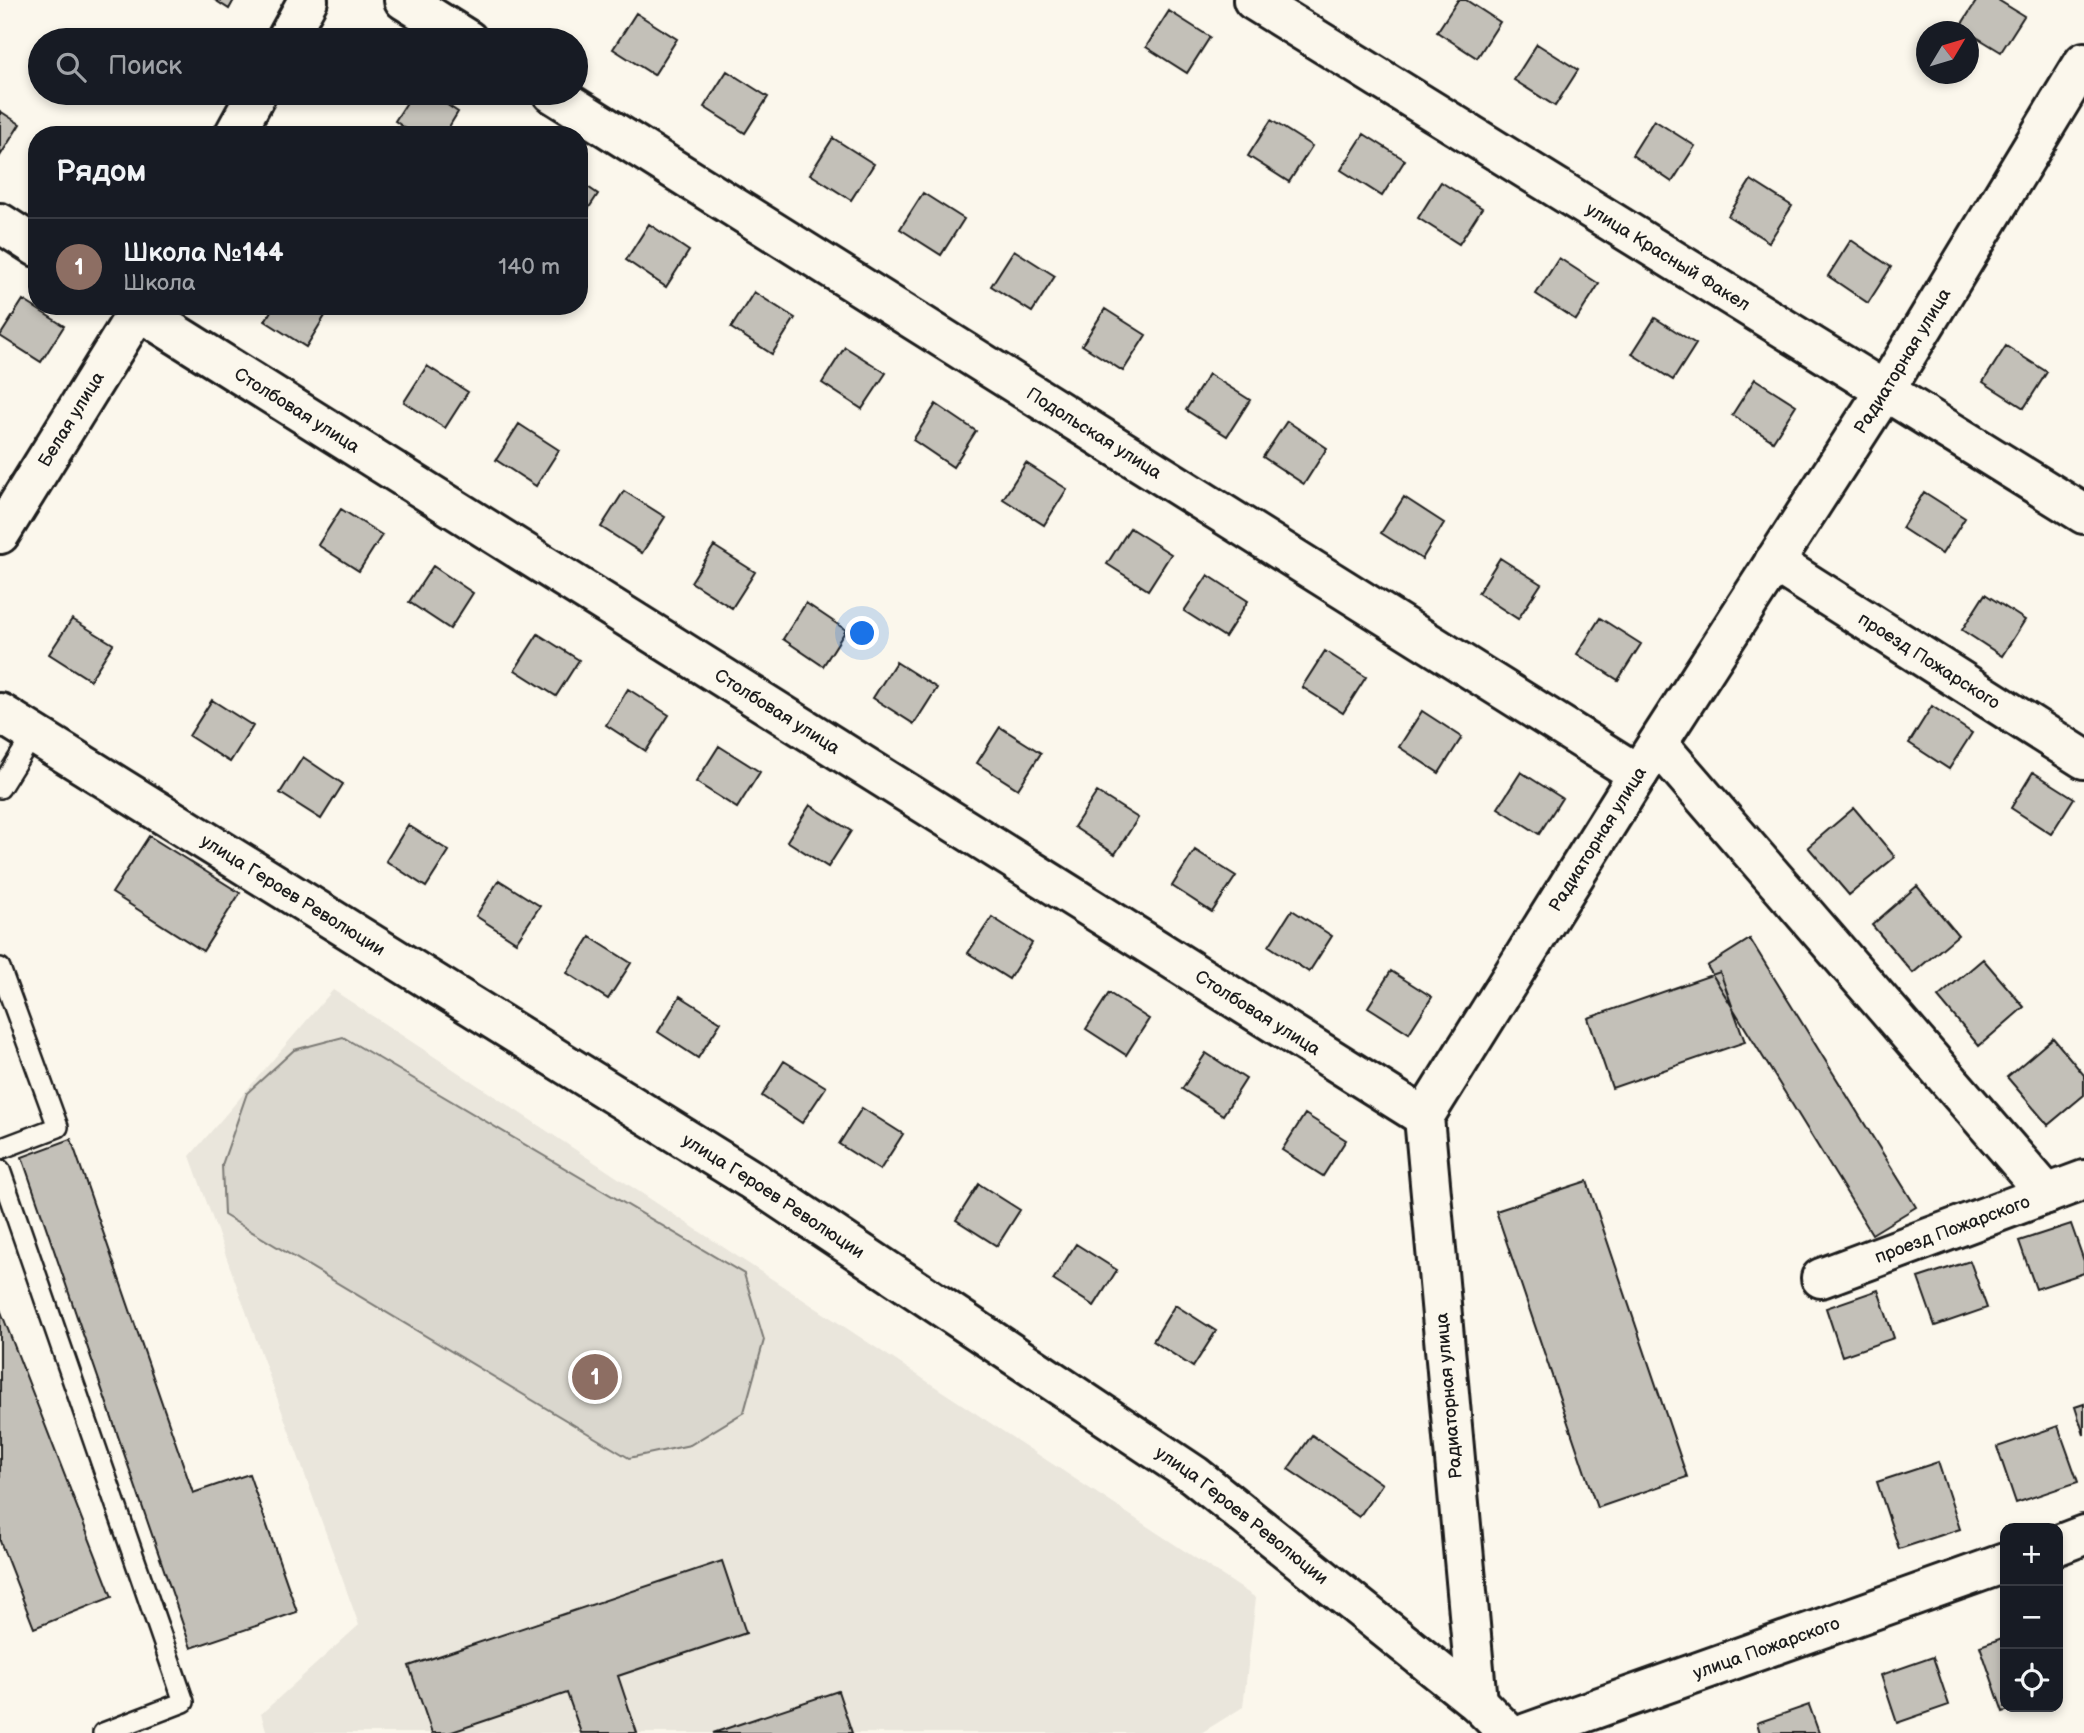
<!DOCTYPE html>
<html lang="ru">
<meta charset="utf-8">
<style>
:root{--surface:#171b24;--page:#20242c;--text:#f1f3f6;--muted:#9ea1a6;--line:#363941;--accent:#d1495b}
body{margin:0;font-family:"Balsamiq Sans",sans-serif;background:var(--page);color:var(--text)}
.controls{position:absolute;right:21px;bottom:21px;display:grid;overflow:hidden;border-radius:14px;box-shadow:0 4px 10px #0003}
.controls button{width:63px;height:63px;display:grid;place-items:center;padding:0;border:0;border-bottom:2px solid var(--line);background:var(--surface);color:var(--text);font:35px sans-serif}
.compass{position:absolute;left:1916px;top:21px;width:63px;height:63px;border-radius:50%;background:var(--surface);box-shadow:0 4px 10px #0003;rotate:52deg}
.you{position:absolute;left:863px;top:634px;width:24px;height:24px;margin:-18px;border:5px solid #fff;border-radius:50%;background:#1a73e8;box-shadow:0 0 0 10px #1a73e833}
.badge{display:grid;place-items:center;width:46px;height:46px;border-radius:50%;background:var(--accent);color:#fff;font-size:23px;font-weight:700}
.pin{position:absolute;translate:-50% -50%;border:4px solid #fff;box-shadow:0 2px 7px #0006}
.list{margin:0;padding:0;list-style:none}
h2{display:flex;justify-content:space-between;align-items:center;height:91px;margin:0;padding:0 28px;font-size:30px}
h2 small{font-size:23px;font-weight:400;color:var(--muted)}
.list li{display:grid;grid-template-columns:46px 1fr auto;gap:21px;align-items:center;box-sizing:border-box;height:98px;padding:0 28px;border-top:2px solid var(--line)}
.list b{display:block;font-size:26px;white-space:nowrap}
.list p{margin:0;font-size:23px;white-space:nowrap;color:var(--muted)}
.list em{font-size:23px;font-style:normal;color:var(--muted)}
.icon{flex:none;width:38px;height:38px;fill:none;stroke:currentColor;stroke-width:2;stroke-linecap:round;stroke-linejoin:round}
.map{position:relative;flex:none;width:2084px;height:1733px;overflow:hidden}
.search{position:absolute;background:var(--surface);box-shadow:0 4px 10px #0003;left:28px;top:28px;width:560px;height:77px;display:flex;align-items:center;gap:18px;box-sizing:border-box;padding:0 24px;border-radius:38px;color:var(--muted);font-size:26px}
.panel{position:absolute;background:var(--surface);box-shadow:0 4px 10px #0003;left:28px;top:126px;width:560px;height:189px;border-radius:28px}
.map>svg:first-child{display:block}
.built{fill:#eae6dc}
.grass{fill:#dad7ce;stroke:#7b7a75;stroke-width:2}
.building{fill:#c3c0b8;stroke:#1c1c1c;stroke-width:2}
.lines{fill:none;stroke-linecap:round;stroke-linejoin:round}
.lane-casing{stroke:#1c1c1c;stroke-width:24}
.street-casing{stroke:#1c1c1c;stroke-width:44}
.secondary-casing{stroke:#1c1c1c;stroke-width:44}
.lane{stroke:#fbf7ec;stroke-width:19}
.street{stroke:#fbf7ec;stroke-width:38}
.secondary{stroke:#fbf7ec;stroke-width:38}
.labels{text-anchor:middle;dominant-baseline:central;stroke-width:5;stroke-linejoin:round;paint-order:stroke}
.street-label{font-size:18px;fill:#1c1c1c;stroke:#fbf7ec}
</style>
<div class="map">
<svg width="2084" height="1733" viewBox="0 0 2084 1733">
<rect width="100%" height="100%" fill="#fbf7ec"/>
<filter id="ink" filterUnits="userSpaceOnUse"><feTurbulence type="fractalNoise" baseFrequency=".0143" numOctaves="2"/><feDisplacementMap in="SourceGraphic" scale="14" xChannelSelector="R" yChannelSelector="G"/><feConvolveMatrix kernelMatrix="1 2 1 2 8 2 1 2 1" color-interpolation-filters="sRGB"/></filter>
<g filter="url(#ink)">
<path class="built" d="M333,990L1256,1598L1243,1707L1201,1733H267L261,1714L359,1625L190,1156Z"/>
<path class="grass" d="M343,1037L744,1274L764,1340L744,1412L690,1445L629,1458L224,1215L222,1165L247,1093L294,1050Z"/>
<path class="building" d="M215,0H234L229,9Z
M1458,0H1466L1500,22L1477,58L1437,32Z
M1977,0H1998L2024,16L2001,52L1960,27Z
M1169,11L1210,37L1187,73L1146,47Z
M636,13L677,39L654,75L613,49Z
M1537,44L1578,70L1555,106L1514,80Z
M727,71L768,97L745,133L704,107Z
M413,93H429L458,112L444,135H415L395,121Z
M0,111L20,124L0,156Z
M1271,120L1312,146L1289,182L1248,156Z
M1654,120L1695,146L1672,182L1632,155Z
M1364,134L1405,160L1382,196L1341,170Z
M833,138L874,164L851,200L810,174Z
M1751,180L1792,206L1769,242L1728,216Z
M579,181L598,194L579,223Z
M1441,182L1482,208L1459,244L1418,218Z
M923,193L964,219L941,255L900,229Z
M649,224L689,251L666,287L626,260Z
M1851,240L1891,267L1868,303L1828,276Z
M1014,250L1055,276L1032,312L991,286Z
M1559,258L1599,284L1576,320L1536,294Z
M754,292L795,318L772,354L731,328Z
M23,300L64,326L41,362L0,336Z
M274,306H321L328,311L306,347L265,321Z
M1105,309L1146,335L1123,371L1082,345Z
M1655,318L1696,344L1673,380L1632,354Z
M2006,346L2047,372L2024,408L1983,382Z
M845,347L886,373L862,409L822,383Z
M427,366L468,392L445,428L404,402Z
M1209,374L1250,400L1227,436L1186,410Z
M1755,379L1796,405L1773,441L1732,415Z
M936,404L976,431L953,467L913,440Z
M1287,421L1327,448L1304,484L1263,457Z
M519,424L559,450L536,486L496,460Z
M1026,463L1067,489L1044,525L1003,499Z
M624,491L665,517L642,553L601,527Z
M1924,492L1965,518L1942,554L1902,528Z
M1404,497L1444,523L1422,559L1381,533Z
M341,509L382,535L359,571L318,545Z
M1130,528L1171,554L1148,590L1107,564Z
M714,546L755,572L732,608L691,582Z
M1500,558L1541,584L1518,619L1478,593Z
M433,566L473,593L450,629L409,602Z
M1208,575L1248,601L1225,637L1184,611Z
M1985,594L2025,620L2002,656L1962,630Z
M806,603L846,630L823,666L783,639Z
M1600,618L1641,644L1618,680L1577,654Z
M72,619L113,644L90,680L49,654Z
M538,634L579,660L556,696L515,670Z
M1325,651L1366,677L1343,713L1302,687Z
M896,662L937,688L914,724L873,698Z
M628,689L669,715L646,751L606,725Z
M212,700L253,726L230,762L189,736Z
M1932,706L1972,733L1949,769L1909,743Z
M1422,711L1462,737L1439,773L1399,747Z
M1000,727L1041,753L1018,789L977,763Z
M719,746L760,772L737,808L696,782Z
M303,757L343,784L321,819L280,793Z
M1521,772L1562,798L1539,834L1498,808Z
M2033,772L2074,798L2051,834L2011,808Z
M1097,792L1138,818L1115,854L1074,827Z
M810,805L851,831L828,867L787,841Z
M1854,808L1895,857L1849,895L1808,847Z
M408,825L449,851L426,887L386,861Z
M149,836L240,893L203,951L112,893Z
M1195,850L1236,876L1212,912L1172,886Z
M499,880L540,906L516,942L476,916Z
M1917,886L1958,935L1913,973L1872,925Z
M1292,910L1332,936L1309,972L1269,946Z
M992,917L1032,943L1009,979L968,953Z
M590,937L631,963L608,999L567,973Z
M1750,939L1916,1207L1872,1234L1707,966Z
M1983,959L2024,1007L1979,1046L1938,997Z
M1391,971L1432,997L1409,1033L1368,1007Z
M1720,972L1745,1042L1612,1088L1588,1018Z
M1109,993L1149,1019L1126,1055L1086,1029Z
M680,996L721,1022L698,1058L658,1032Z
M2053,1038L2084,1075V1095L2048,1125L2007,1077Z
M1206,1053L1246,1079L1223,1115L1182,1089Z
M784,1061L826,1087L802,1123L762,1096Z
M862,1108L903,1134L880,1170L839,1144Z
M1305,1114L1346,1140L1323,1176L1282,1150Z
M71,1139L193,1493L249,1474L297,1612L191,1648L22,1157Z
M1587,1181L1687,1477L1597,1508L1496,1211Z
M979,1184L1020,1210L997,1246L956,1220Z
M2071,1224L2084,1261V1273L2036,1289L2019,1241Z
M1076,1244L1117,1270L1094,1306L1053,1280Z
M1970,1261L1987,1308L1935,1326L1918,1278Z
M1878,1290L1894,1338L1842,1356L1826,1308Z
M1175,1305L1216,1331L1193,1367L1153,1341Z
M0,1309L112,1597L34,1628L0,1541Z
M2084,1404V1435L2075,1407Z
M2058,1426L2078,1482L2016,1503L1997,1447Z
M1312,1435L1382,1484L1359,1517L1288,1469Z
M1938,1462L1960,1529L1899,1549L1877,1482Z
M722,1561L746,1633L618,1676L637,1733H581L567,1693L449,1733H432L409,1666Z
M2005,1637V1707H2019L2003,1712L1980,1646Z
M1933,1657L1949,1705L1897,1723L1881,1675Z
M838,1691L852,1733H713Z
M1809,1705L1819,1733H1760L1757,1723Z"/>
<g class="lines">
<g class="lane-casing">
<path id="lane" d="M0,788L33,735
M0,968L58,1127L0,1149
M0,1170L184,1702L103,1733"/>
</g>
<g class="street-casing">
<g id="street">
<path d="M404,0L468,40"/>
<path id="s1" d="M1253,0L2084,514"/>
<path d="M286,40L308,0"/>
<path id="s2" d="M552,93L1638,774"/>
<path d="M234,135L257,93"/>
<path d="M0,223L37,247"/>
<path id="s3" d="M131,306L1424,1117"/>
<path id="s4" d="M0,534L141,306"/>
<path id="s5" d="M1774,562L2084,759"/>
<path d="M1658,744L2047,1194"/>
<path id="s6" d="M1821,1278L2084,1180"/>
<path d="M2058,1545L2084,1535"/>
<path id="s7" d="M1477,1702L1424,1117L1638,774L1884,392L2084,62"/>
<path id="s8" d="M1527,1733L2005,1563"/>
</g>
</g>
<g class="secondary-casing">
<g id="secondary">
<path id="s9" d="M0,713L750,1179L1194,1475L1477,1702L1508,1733"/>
</g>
</g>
<use href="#lane" class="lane"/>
<use href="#street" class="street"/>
<use href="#secondary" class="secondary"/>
</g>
</g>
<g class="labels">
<g class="street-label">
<text stroke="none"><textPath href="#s1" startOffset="488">улица Красный Факел</textPath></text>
<text stroke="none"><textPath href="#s7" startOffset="1482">Радиаторная улица</textPath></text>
<text stroke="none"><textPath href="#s3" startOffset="196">Столбовая улица</textPath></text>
<text stroke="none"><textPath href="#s4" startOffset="135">Белая улица</textPath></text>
<text stroke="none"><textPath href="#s2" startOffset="640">Подольская улица</textPath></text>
<text stroke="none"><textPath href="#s5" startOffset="184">проезд Пожарского</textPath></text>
<text stroke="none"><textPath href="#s3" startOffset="763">Столбовая улица</textPath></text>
<text stroke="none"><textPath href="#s7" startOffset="915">Радиаторная улица</textPath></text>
<text stroke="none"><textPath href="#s9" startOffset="345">улица Героев Революции</textPath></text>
<text stroke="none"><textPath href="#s3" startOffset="1330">Столбовая улица</textPath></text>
<text stroke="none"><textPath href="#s9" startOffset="912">улица Героев Революции</textPath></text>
<text stroke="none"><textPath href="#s6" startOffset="140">проезд Пожарского</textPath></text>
<text transform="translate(1449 1396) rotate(-95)">Радиаторная улица</text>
<text stroke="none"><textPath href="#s9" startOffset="1479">улица Героев Революции</textPath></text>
<text stroke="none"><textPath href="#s8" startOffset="254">улица Пожарского</textPath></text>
</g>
</g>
</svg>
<div class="controls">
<button>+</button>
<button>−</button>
<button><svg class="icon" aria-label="locate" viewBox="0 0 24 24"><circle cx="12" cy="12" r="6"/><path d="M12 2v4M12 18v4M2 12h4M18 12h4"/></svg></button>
</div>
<svg class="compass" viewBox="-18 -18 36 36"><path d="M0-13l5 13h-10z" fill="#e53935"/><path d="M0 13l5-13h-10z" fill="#9ea1a6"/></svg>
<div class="you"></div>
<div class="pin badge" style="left:595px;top:1377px;background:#8d6e63">1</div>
<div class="search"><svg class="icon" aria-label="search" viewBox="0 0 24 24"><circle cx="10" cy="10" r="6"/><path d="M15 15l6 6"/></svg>Поиск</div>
<section class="panel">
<h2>Рядом<small></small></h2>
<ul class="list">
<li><span class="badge" style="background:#8d6e63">1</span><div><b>Школа №144</b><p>Школа</p></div><em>140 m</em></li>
</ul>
</section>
</div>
